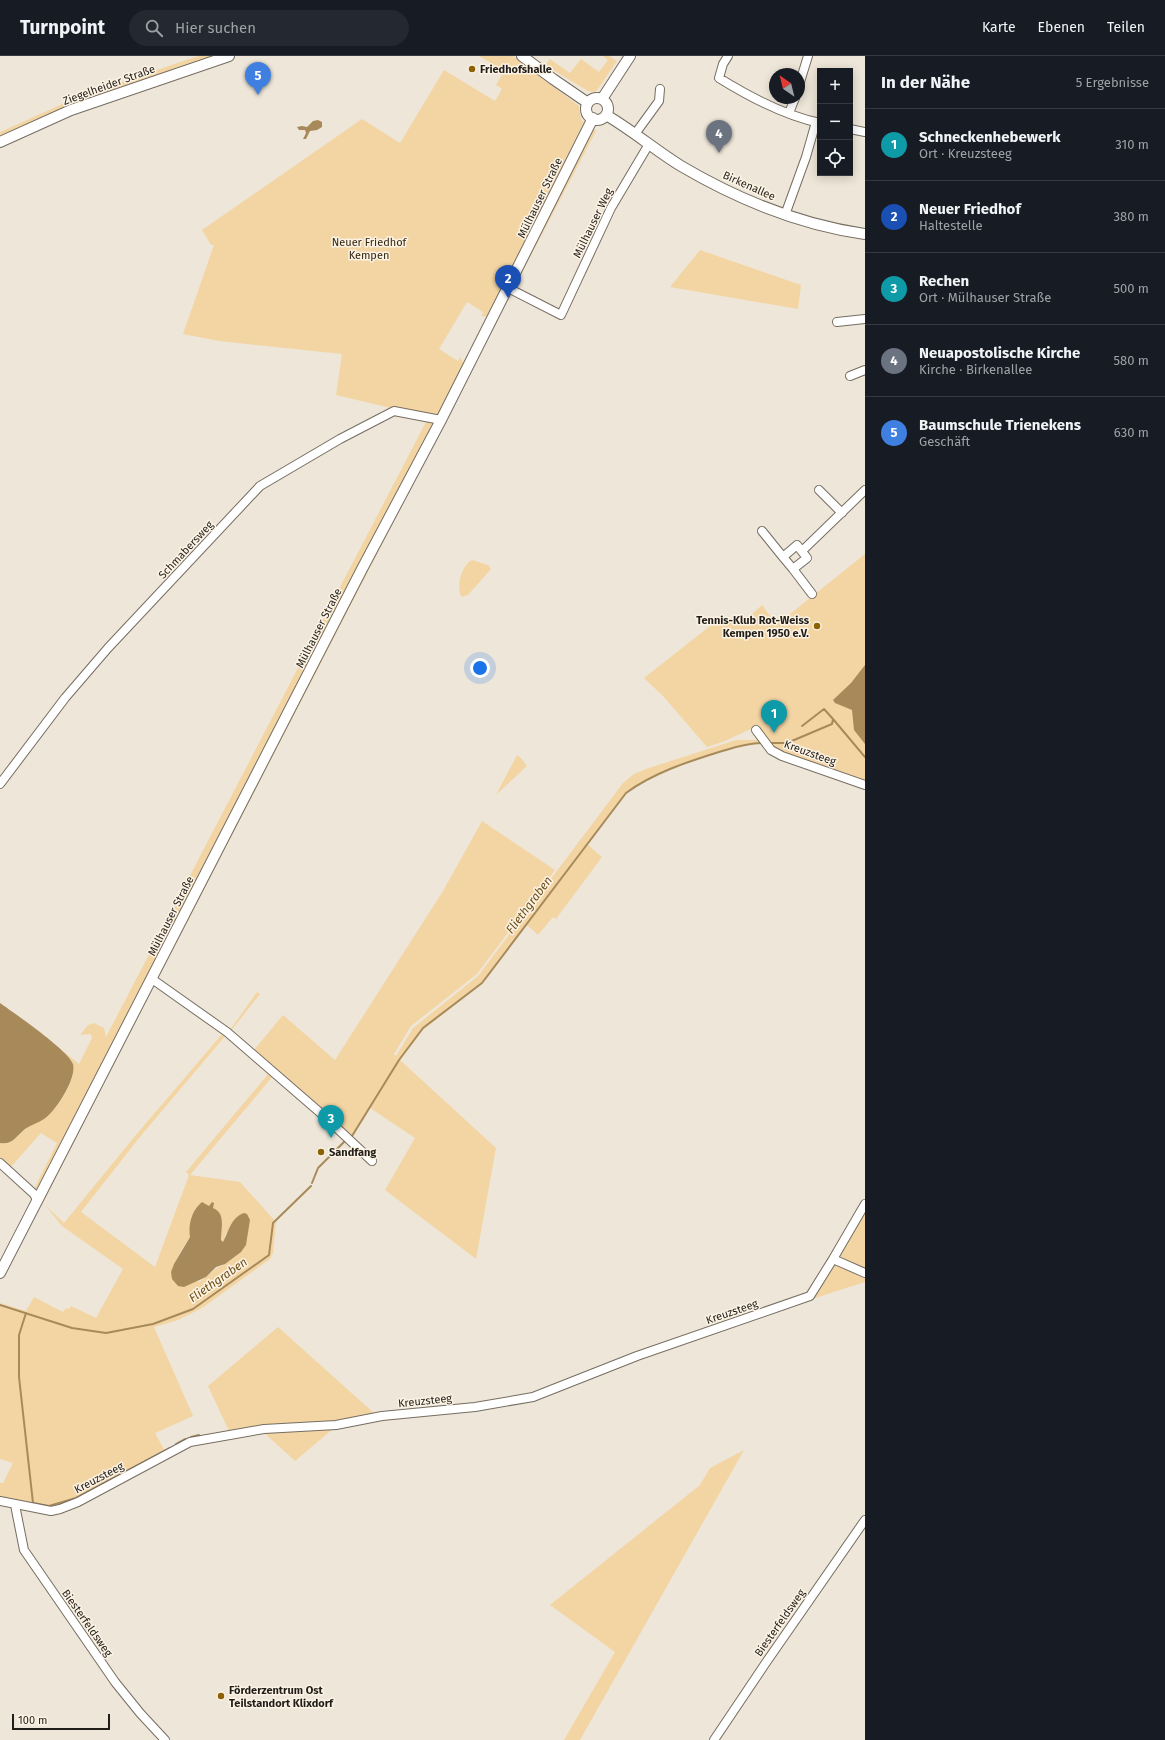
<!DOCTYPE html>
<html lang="de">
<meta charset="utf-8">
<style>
:root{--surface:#171b24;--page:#242831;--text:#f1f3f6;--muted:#9ea1a6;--line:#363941;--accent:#8c6204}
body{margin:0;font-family:"Fira Sans",sans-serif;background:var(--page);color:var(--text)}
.controls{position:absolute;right:12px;top:12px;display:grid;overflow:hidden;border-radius:0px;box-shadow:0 2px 10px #0003}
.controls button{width:36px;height:36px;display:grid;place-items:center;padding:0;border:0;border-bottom:1px solid var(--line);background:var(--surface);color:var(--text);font:20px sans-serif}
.compass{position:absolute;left:769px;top:12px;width:36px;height:36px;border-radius:50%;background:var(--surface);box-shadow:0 2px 10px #0003;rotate:325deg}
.scale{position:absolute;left:12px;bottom:10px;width:98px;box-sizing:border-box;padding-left:4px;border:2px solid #211e19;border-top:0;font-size:11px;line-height:14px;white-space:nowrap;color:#211e19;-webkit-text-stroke:3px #fcf3e5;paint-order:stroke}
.you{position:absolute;left:480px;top:612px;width:14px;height:14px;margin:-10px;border:3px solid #fff;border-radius:50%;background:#1a73e8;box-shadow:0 0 0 6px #1a73e833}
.badge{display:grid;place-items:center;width:26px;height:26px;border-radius:50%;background:var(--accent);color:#fff;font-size:13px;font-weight:700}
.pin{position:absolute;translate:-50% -33px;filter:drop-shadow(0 1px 2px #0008)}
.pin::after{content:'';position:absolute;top:21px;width:14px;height:12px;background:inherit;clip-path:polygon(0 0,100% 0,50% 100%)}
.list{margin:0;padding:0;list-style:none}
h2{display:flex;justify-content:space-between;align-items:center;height:52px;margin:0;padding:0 16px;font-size:17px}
h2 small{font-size:13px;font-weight:400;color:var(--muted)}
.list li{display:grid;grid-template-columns:26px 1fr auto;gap:12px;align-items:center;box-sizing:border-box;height:72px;padding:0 16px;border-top:1px solid var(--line)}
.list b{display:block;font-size:15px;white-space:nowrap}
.list p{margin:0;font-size:13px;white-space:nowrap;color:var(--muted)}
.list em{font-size:13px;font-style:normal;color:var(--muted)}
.icon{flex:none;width:22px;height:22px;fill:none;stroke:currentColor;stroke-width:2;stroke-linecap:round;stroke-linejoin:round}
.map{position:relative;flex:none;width:865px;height:1684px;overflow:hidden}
header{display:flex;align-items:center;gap:24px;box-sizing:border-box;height:56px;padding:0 20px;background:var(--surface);border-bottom:1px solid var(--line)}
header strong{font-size:19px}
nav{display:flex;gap:22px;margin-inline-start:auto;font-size:14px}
.search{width:280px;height:36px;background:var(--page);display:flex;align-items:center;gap:10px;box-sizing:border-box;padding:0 14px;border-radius:22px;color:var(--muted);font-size:15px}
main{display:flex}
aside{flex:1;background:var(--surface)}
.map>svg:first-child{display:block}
.green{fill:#f3d5a4;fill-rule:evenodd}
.water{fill:#a88a5a}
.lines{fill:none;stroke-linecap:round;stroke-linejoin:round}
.stream{stroke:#a88a5a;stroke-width:2}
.minor-casing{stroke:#756d61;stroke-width:10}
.tertiary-casing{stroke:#756d61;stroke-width:12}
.minor{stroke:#fff;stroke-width:8}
.tertiary{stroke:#fff;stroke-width:10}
.poi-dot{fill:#8c6204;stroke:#fcf3e5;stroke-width:1.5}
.labels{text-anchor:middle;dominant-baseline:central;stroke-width:3;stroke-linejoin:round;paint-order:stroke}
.poi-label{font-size:11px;font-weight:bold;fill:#211e19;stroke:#fcf3e5;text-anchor:start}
.street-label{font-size:11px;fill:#211e19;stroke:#fcf3e5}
.park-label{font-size:11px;fill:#34260f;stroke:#fcf3e5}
.water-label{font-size:12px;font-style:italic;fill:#6f5016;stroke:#fcf3e5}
</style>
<header>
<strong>Turnpoint</strong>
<div class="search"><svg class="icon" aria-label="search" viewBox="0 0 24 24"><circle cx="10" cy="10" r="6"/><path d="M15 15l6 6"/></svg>Hier suchen</div>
<nav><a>Karte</a><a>Ebenen</a><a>Teilen</a></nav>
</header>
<main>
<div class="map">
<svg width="865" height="1684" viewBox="0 0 865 1684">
<rect width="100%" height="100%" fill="#eee6d8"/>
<path class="green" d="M198,0H220L0,83V76L78,41Z
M479,0H513L579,50L581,64L584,66L488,261L481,260L483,256L467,246L439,293L458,305L460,301L464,308L437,360L395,353L336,339L342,298L219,285L183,278L214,189H211L202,174L362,63L400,87L444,14L495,45L502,33L496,29L504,15Z
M603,0H609L617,5L598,33L595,36L588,35L545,9L550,3L570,17L581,3L599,16L608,4Z
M593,72L596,75L514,232L513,229Z
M700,194L801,229L798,253L670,231Z
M510,240L158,923L214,809L506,242Z
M427,364L434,367L39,1134L34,1133L57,1087L41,1077L10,1112L0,1103V1087C13,1089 16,1080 25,1073C31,1069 38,1067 44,1063C56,1055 77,1023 73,1008C71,1002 63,997 59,992L79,1008L92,982L91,978L80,979L88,969L94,967L104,972L106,981Z
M865,498V726L781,698L769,690L759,669L725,685L707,691L663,640L644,622L710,570L751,559L762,549L771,561L785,562Z
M472,504L488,509L491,513L468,539L462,541C455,532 462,508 472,504Z
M736,684H761L763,687C733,689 647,716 627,737C612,752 601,772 588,789L602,801L556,863L553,861L538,879L527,869L487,922L480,929L424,973L400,1004L496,1092L476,1203L385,1134L415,1082L370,1052L352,1082L230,974L257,936L260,938L231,975L254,994L283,959L335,1004L443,835L482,765L555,814L477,918L411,970L394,998L396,1000L413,972L478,920L623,727L634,718L646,713Z
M517,699L521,702L527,710L496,739Z
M154,930H160L227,978L273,1020L190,1119L240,1126L276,1166L273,1197L270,1203L202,1252L178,1264L154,1271L193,1360L155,1377L165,1395L77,1443L62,1450L49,1452L0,1443V1427H3L13,1407L0,1403V1247L26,1255L34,1241L63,1256L66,1252L69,1253L71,1250L96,1262L123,1213L62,1170L41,1144ZM154,930L223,977L135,1080L64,1167L43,1147ZM226,979L269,1017L186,1116L189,1119L155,1211L81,1156L139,1082ZM214,1147L212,1152L222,1163L221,1184L223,1186L227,1175L225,1208C214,1212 209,1220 199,1226L171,1216C180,1191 199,1169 214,1147Z
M865,1154V1214L845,1205L839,1198Z
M837,1207L865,1221V1226L806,1245L815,1240L834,1208Z
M278,1271L375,1358L334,1366L229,1375L208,1330Z
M334,1372L295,1405L262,1375Z
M744,1394L580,1684H564L615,1596L550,1549L700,1429L710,1412Z"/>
<path class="water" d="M318,64L322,66V71L317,74L310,75L306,83H303L306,77L305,74H299L297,71L302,70L307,71L313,65Z
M865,609V688L854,674L852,654L835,647L833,644L851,627Z
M0,947C14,957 68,994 73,1008C77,1022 56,1055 44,1063C38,1067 31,1069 25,1073C16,1080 13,1089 0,1087Z
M202,1146L209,1150L212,1146L214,1147L213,1152C226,1157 221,1172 221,1184L223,1186C229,1176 230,1162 244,1157L247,1158L250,1164L246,1189L241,1196L225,1208L216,1211L206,1221L184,1231L178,1230L172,1223L171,1216L174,1208L190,1181C188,1168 192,1154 202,1146Z"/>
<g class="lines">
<path class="stream" d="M802,670L824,653L833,663
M768,687H787L832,668L833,663L865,701
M352,1080L399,1004L423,972L482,927L626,737C653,717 687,706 719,696C733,692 746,687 761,687
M312,1127L318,1112L345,1085
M0,1249L72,1272L106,1277L153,1268L193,1253L269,1199L273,1167L311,1130
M26,1257L19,1279V1321L33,1447L49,1450L76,1442L170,1392
M191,1381L199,1379
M176,1388L185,1383"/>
<g class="minor-casing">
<path id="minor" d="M728,0L723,8L719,22C748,40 786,60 820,67
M799,29L808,0
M789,57L795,42
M850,73L865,76
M635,78L659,45L660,33
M785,159L806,101L816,66
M508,232L561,259L611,152L649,88
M837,266L865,263
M850,320L865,314
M819,434L842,457
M762,475L783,501
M797,489L807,502L793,513L783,501Z
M802,495L865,434
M793,513L812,538
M756,674L771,694L782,700L865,729
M0,728L65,642L108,592L260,430L340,383L394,355L441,364
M152,923L227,976L324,1060L372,1105
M0,1107L34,1138L37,1144
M865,1148L833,1203L865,1217
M0,1445L51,1455L60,1453L78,1446L190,1386L264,1373L336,1369L382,1360L475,1351L533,1341L637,1300L810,1240L833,1203
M15,1449L24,1494L115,1626L140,1657L165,1684
M714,1684L765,1608L865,1464"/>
</g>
<g class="tertiary-casing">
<path id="tertiary" d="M522,0L553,23L588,47
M586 53a11 11 0 1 1 22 0a11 11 0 1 1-22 0Z
M602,43L630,0
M606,59C632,74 655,94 681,110C737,143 801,169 865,178
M0,86L71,54L229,0
M0,1217L362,513L441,364L593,62"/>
</g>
<use href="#minor" class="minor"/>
<use href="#tertiary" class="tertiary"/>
</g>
<g class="poi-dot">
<circle cx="472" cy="13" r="4"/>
<circle cx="817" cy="570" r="4"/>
<circle cx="321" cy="1096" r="4"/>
<circle cx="221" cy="1640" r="4"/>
</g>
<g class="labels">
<g class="poi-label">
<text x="480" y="13">Friedhofshalle</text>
<text x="809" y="564" text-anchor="end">Tennis-Klub Rot-Weiss<tspan x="809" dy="13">Kempen 1950 e.V.</tspan></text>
<text x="329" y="1096">Sandfang</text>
<text x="229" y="1634">Förderzentrum Ost<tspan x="229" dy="13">Teilstandort Klixdorf</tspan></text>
</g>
<g class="street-label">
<text transform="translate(109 29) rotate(-20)">Ziegelheider Straße</text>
<text transform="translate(749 130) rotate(24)">Birkenallee</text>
<text transform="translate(540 142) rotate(-64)">Mülhauser Straße</text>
<text transform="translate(593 167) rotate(-64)">Mülhauser Weg</text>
<text transform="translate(186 494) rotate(-47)">Schmabersweg</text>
<text transform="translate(319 572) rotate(-63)">Mülhauser Straße</text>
<text transform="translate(810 697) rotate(20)">Kreuzsteeg</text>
<text transform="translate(171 860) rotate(-63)">Mülhauser Straße</text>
<text transform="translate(732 1256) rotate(-19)">Kreuzsteeg</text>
<text transform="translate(425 1345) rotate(-6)">Kreuzsteeg</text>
<text transform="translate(99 1422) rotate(-28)">Kreuzsteeg</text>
<text transform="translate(87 1567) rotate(55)">Biesterfeldsweg</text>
<text transform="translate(780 1567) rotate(-55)">Biesterfeldsweg</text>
</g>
<g class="park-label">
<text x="369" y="186">Neuer Friedhof<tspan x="369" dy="13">Kempen</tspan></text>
</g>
<g class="water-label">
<text transform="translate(529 849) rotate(-53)">Fliethgraben</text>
<text transform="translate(218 1224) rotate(-35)">Fliethgraben</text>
</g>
</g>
</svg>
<div class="controls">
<button>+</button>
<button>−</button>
<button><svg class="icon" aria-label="locate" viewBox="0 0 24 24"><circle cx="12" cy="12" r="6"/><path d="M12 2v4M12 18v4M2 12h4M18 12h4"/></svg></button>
</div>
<svg class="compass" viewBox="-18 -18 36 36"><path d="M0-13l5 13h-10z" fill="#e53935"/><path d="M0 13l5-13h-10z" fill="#9ea1a6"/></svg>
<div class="scale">100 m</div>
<div class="you"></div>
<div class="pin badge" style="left:774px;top:677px;background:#0f9aa8">1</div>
<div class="pin badge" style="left:508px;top:242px;background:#1a4fb4">2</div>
<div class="pin badge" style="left:331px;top:1082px;background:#0f9aa8">3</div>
<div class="pin badge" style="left:719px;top:97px;background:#6b7280">4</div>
<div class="pin badge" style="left:258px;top:39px;background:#3f7fe0">5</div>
</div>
<aside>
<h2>In der Nähe<small>5 Ergebnisse</small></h2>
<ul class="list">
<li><span class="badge" style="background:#0f9aa8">1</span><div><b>Schneckenhebewerk</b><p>Ort · Kreuzsteeg</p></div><em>310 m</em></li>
<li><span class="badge" style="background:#1a4fb4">2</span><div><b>Neuer Friedhof</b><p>Haltestelle</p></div><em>380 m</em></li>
<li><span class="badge" style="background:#0f9aa8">3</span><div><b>Rechen</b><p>Ort · Mülhauser Straße</p></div><em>500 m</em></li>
<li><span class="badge" style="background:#6b7280">4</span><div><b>Neuapostolische Kirche</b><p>Kirche · Birkenallee</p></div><em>580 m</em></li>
<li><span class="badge" style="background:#3f7fe0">5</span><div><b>Baumschule Trienekens</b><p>Geschäft</p></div><em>630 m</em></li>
</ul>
</aside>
</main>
